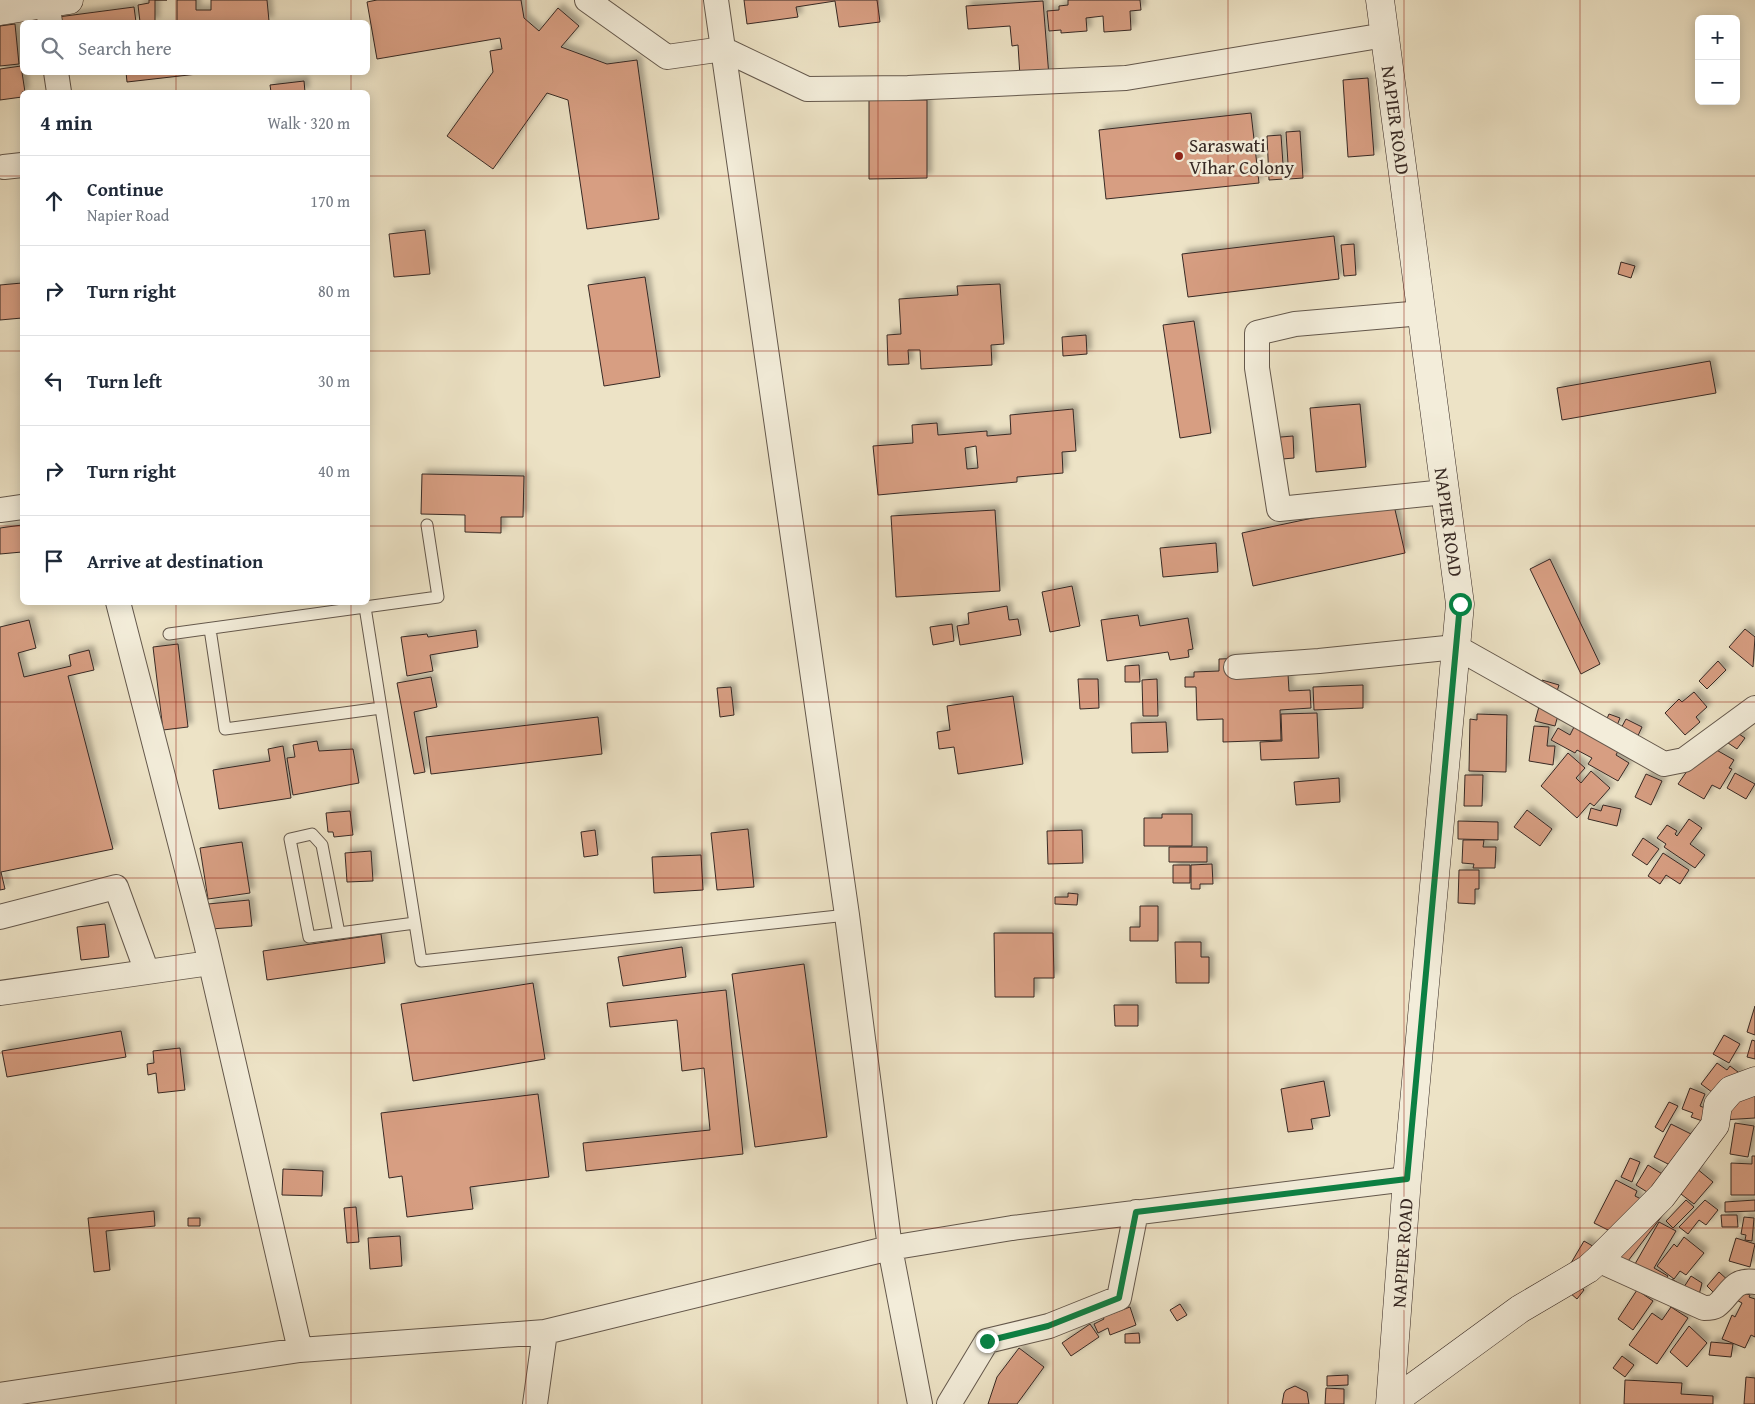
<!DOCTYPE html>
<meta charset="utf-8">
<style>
:root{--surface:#fff;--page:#f6f6f7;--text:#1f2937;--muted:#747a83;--line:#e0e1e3}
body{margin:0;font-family:"Gentium Book Plus",serif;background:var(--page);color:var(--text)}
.controls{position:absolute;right:15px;top:15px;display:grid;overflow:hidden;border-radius:8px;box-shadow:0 2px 12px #0003}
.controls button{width:45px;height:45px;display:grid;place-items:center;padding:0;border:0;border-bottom:1px solid var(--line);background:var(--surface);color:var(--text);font:25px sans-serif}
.stop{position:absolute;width:15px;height:15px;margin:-11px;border:4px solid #0b8043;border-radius:50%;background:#fff}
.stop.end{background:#0b8043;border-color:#fff;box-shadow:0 1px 5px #0008}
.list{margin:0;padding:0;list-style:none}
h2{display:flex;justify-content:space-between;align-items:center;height:65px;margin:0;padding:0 20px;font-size:21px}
h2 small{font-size:16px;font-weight:400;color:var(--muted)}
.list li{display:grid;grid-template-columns:32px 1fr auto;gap:15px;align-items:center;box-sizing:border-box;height:90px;padding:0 20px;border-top:1px solid var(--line)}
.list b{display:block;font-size:19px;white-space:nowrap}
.list p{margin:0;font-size:16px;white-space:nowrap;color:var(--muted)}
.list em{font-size:16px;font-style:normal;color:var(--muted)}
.icon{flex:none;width:28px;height:28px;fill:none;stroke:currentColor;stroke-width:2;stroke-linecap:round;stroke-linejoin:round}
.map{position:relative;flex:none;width:1755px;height:1404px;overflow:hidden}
.search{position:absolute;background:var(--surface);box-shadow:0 2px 12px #0003;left:20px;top:20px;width:350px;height:55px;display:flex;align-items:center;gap:12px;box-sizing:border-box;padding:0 18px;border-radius:8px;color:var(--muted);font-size:19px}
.panel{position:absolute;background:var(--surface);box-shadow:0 2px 12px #0003;left:20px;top:90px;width:350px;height:515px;border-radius:8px}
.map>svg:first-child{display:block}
.building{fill:#d79e82;stroke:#372924;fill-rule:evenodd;filter:url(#shadow)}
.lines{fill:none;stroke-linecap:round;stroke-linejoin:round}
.lane-casing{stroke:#64584c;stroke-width:13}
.street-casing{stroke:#64584c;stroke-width:26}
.secondary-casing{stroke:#372924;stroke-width:29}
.lane{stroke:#f3edda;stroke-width:11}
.street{stroke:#f3edda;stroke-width:24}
.secondary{stroke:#f3edda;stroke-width:28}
.route{stroke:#0b8043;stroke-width:6}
.grid{fill:none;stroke:#8f2418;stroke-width:1;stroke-opacity:0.55}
.poi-dot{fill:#8f2418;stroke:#f3edda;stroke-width:2}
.labels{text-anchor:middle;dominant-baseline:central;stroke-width:5;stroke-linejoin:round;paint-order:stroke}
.street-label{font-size:19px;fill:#372924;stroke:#f3edda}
.poi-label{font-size:19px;fill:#372924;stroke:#f3edda;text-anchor:start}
</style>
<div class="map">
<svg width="1755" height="1404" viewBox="0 0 1755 1404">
<defs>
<filter id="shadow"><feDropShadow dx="4.5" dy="-4.5" stdDeviation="2.5" flood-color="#0004"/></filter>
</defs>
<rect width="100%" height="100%" fill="#ede3c6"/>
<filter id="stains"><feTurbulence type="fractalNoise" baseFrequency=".004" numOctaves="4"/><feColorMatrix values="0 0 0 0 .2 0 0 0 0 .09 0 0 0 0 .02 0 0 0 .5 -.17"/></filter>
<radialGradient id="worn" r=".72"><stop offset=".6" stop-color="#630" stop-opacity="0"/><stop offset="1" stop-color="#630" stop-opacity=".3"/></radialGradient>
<path class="building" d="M149,0H167H155V22H140L138,5L149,3Z
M177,0H196V10H211V0H267L269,21L177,22Z
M377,0H521L524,18L539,31L558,8L579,26L561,47L607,64L637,60L659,219L587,229L568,100L547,93L493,169L447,136L493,72L490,51L502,49L500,38L377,59L367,2Z
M744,0H877L880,22L839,27L835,1L796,7L798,17L747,24Z
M1068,0H1140L1141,10L1130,11L1131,30L1104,32L1103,16L1086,18L1087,31L1061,33V30L1049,31L1047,11L1059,10V6L1068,5Z
M1043,1L1050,89L1021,92L1018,45L1012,46L1010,26L968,29L966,6Z
M134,7L136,22H59L58,17Z
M15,24L19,64L0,66V26Z
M21,66L25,92H22V97L0,100V69Z
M126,72H215L127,82Z
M1368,78L1374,155L1348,157L1343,80Z
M304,81L305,92H271L270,85Z
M869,100H927V178L869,179Z
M1251,113L1259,183L1106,199L1099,130Z
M1300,131L1303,178L1289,179L1286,132Z
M1281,135L1284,179L1269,180L1267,136Z
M425,230L430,274L394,277L389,234Z
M1334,236L1339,279L1188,297L1182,254Z
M1354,244L1356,275L1344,276L1341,245Z
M1621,262L1635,266L1631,278L1618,274Z
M645,277L660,377L604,386L588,285Z
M22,283V318L0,320V285Z
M1000,284L1004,344L991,345L992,365L921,369L920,350H908L909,364L888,365L887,335L901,334L899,299L958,295L957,286Z
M1194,321L1211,433L1180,438L1163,325Z
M1086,335L1087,354L1063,356L1062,337Z
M1710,361L1716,393L1562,420L1557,388Z
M1360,404L1366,467L1316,472L1310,408Z
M1073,409L1076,451L1062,452L1063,473L1017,477V482L878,495L873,446L913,443L912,425L937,423L938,435L987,431V436L1011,434L1010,415ZM976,446L978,468L967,469L965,448Z
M1293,436L1294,458L1271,460L1269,438Z
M422,474L524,476L523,517H501V533L465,532V515L421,514Z
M1393,501L1405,553L1253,586L1242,533Z
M995,510L1000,591L896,597L891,516Z
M22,525V552L0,554V528Z
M1216,543L1218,572L1163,577L1160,548Z
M1550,559L1600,664L1581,674L1530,569Z
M1072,586L1080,626L1050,632L1042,592Z
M1007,606L1009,620L1018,619L1021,635L960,645L957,626L969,624L968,613Z
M1138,615L1140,626L1188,618L1193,649L1188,650L1189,657L1170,660L1168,652L1107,661L1101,620Z
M29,620L36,648L18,653L24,677L71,666L69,655L89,650L94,670L68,676L113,849L1,872L5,889L0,890V627Z
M952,624L954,641L933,645L930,627Z
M1745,629L1755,637L1753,667L1729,647Z
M476,630L478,647L430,655L433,671L407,676L401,637L427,634L428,637Z
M178,644L188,727L163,730L153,647Z
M1287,657L1289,691L1310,690L1311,708L1280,710L1281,740L1223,742V719L1197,720L1196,687H1185V677H1194V672L1219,671V659Z
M1718,661L1726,670L1707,689L1699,681Z
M1139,665L1140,682H1125V666Z
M431,677L437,707L414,712L425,772L414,774L397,683Z
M1078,679H1098L1099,708L1080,709Z
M1157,679L1158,716H1143L1142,680Z
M1542,680L1559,685L1555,697L1539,691Z
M1363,685V708L1314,710L1313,687Z
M731,687L734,715L720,717L717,688Z
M1694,692L1707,707L1696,717L1700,722L1685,735L1665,713L1679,699L1682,702Z
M1013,696L1023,764L958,774L954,747L939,749L937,732L950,730L947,706Z
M1540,703L1560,708L1555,726L1535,721Z
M1317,713L1319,758L1261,760L1260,742L1282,741L1281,714Z
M1477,714L1507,715L1506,772L1469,771L1470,719L1477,720Z
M1609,714L1620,718L1616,728L1605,723Z
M598,717L602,754L431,774L426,737Z
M1626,719L1642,727L1636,740L1619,732Z
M1166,722L1168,752L1132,753L1131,723Z
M1575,725L1624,739L1616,755L1629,763L1618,781L1588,764L1592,758L1577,750L1575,753L1551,740L1558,728L1570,735Z
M1534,726L1549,727L1547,746H1555L1553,765L1529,761Z
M1736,732L1745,738L1737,749L1728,743Z
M317,741L319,751L353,749L359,783L293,795L287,758L295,757L293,745Z
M1706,744L1734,760L1729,768L1732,769L1720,789L1712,785L1704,799L1678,784Z
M283,746L291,798L219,809L213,770L270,761L268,749Z
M1568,753L1585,768L1576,778L1581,783L1591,771L1610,788L1594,806L1590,803L1577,818L1541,786Z
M1735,773L1755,784L1746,799L1727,788Z
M1646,774L1662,781L1651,805L1635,797Z
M1465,775H1483L1482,806H1464Z
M1339,778L1340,802L1296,805L1294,782Z
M1603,805L1621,809L1617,826L1588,819L1591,808L1601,811Z
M1527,810L1552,829L1540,846L1514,827Z
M350,811L353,835L334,837L333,832H328L326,813Z
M1162,814H1192V846H1144V818H1162Z
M1689,819L1702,828L1690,844L1705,855L1695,868L1664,847L1666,844L1657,838L1667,825L1677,831L1675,834L1677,836Z
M1458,821L1498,822V840L1458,839Z
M748,829L754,887L717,890L711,833Z
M595,830L598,855L584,857L581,832Z
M1082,830L1083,863L1048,864L1047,831Z
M1643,838L1659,849L1647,865L1632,855Z
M1463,840H1484L1483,847H1496L1495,868H1473L1474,864L1462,863Z
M242,842L250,893L208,899L200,848Z
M1169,847H1207V862H1169Z
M371,851L373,881L347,882L345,853Z
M1663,853L1689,870L1680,884L1666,875L1660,884L1648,876Z
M701,855L703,890L654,893L652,857Z
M1212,864L1213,884H1200V889H1191V865Z
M1173,865H1190V883H1173Z
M1459,870H1479V889H1475V904L1458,903Z
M1068,893L1078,894L1077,905L1055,904V897H1068Z
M249,900L252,926L211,929L208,904Z
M1140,906H1158V941H1130V927H1140Z
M105,924L109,957L81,960L77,927Z
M994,933H1053L1054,978H1034V997H995Z
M381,934L385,963L267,980L263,951Z
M1175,942H1201V957H1209V983H1176Z
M682,947L686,977L623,986L618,957Z
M804,964L827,1137L755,1147L732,974Z
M533,983L545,1059L413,1081L401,1004Z
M726,990L743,1154L586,1171L583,1143L710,1130L704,1068L682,1071L677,1020L610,1027L607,1003Z
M1114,1005H1138V1026H1115Z
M1755,1006V1035L1747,1032Z
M121,1031L126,1057L7,1077L2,1051Z
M1724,1035L1740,1044L1729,1063L1713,1054Z
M1752,1040L1755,1041V1059L1747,1057Z
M180,1048L185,1090L158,1093L156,1073L148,1075L147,1064L154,1063L153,1051Z
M1717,1063L1727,1070L1730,1066L1742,1075L1720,1098L1701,1084Z
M1324,1081L1330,1116L1311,1119L1313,1129L1288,1132L1281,1089Z
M1755,1086V1118L1722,1120L1721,1106Z
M1690,1088L1705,1094L1700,1106L1712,1111L1708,1123L1691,1117L1693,1113L1682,1109Z
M538,1094L549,1177L470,1187L473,1209L407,1217L402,1176L389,1178L381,1113Z
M1669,1102L1678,1106L1663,1132L1655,1127Z
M1735,1123L1754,1126L1748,1157L1730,1154Z
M1671,1124L1693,1135L1676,1168L1654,1157Z
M1752,1156H1755V1195H1731V1163L1752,1164Z
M1630,1158L1640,1162L1632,1182L1621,1177Z
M1648,1165L1667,1177L1655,1197L1636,1185Z
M1696,1168L1713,1182L1694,1204L1677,1191Z
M283,1169L323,1171L322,1196L282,1195Z
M1616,1180L1637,1191L1635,1196L1641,1199L1616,1234L1594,1223Z
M1686,1200L1694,1207L1673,1228L1666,1221Z
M1705,1200L1718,1210L1706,1225L1699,1220L1688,1234L1679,1227Z
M1755,1200V1211L1725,1212V1202Z
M356,1207L359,1242L347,1243L344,1208Z
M154,1211L155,1226L106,1231L110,1270L94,1272L88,1218Z
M1665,1212L1625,1265L1608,1259Z
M1721,1215H1737L1738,1227H1722Z
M1744,1217L1754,1218L1752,1241L1745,1240L1746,1235L1741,1234Z
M188,1218H200V1226H188Z
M1659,1222L1676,1231L1654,1268L1668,1276L1659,1287L1631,1271Z
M400,1236L402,1266L370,1269L368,1238Z
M1684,1237L1704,1253L1686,1275L1680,1271L1674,1279L1657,1266L1674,1244L1677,1247Z
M1736,1238L1755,1244L1750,1267L1729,1261Z
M1584,1241L1596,1248L1582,1270L1571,1263Z
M1719,1272L1731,1283L1718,1297L1707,1286Z
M1691,1276L1702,1283L1699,1295L1666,1289L1672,1279L1684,1287Z
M1577,1284L1584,1290L1577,1299L1570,1293Z
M1637,1290L1653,1301L1633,1330L1618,1319Z
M1734,1290L1750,1295L1749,1297L1755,1299V1337L1751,1335L1745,1348L1722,1339L1732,1315L1735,1317L1742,1303L1731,1297Z
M1180,1304L1187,1315L1177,1321L1170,1310Z
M1130,1307L1136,1325L1110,1335L1108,1328L1098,1333L1094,1324L1104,1319L1103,1317Z
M1671,1307L1688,1318L1657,1364L1629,1345L1652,1313L1662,1320Z
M1090,1324L1099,1337L1071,1356L1062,1343Z
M1689,1326L1707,1343L1687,1367L1670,1352Z
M1139,1333L1140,1343H1125V1334Z
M1711,1342L1733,1344L1731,1357L1709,1355Z
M1019,1348L1044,1367L1017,1404H988L997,1377Z
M1622,1356L1634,1365L1625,1377L1613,1368Z
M1348,1375V1385L1327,1386V1376Z
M1746,1377L1755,1378V1404H1744Z
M1625,1380L1682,1383L1681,1394L1713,1396V1404H1624Z
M1295,1386L1307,1392L1309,1404H1282L1284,1393L1286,1390Z
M1326,1388L1344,1389V1404H1325Z"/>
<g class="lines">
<g class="lane-casing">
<path id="lane" d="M427,525L438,597L365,607L421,961L847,915
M210,629L225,729L381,708
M169,634L365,607
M339,933L322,845L312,834L290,839L309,937L415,923"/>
</g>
<g class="street-casing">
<path id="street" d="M587,0L667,57L723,49L807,89L908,88L1126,78L1385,35
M716,0L847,915L890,1248L920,1404
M47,4L50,22
M56,72L59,92
M4,167L22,165
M1422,313L1295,324L1257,333V368L1279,509L1445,492
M0,510L22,507
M118,602L206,943L300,1350
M1236,667L1319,661L1456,647L1664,764L1684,760L1755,708
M0,917L116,887L147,972
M0,993L210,963
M1598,1260L1704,1308C1707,1308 1713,1308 1716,1306C1730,1296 1732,1278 1755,1282
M0,1395L300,1350L545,1332L890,1248L1012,1228L1407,1179
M535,1404L545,1332
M949,1404L987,1341L1049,1326L1119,1298L1136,1212"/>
</g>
<g class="secondary-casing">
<path id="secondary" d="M1380,0L1460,604L1407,1179L1390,1404
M0,11L69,0
M1390,1404L1520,1309L1588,1269L1598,1260L1662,1196L1715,1125L1718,1105L1731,1090L1755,1081"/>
</g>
<use href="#lane" class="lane"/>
<use href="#street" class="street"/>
<use href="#secondary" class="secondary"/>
</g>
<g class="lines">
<path class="route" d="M987,1341L1048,1326L1119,1298L1136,1212L1407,1179L1460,604"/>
</g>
<path class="grid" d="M176,0V22M351,0V22M526,0V1404M702,0V1404M878,0V1404M1053,0V1404M1228,0V1404M1404,0V1404M1580,0V1404M176,72V92M351,72V92M0,176H22M368,176H1755M0,351H22M368,351H1755M0,526H22M368,526H1755M176,602V1404M351,602V1404M0,702H1755M0,878H1755M0,1053H1755M0,1228H1755"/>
<circle class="poi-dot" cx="1179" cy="156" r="5"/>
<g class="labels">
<g class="street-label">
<text transform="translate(1396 120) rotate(82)">NAPIER ROAD</text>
<text transform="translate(1449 522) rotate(82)">NAPIER ROAD</text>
<text transform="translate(1402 1253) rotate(-86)">NAPIER ROAD</text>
</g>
<g class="poi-label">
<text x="1189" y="145">Saraswati<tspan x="1189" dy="22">VIhar Colony</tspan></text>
</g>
</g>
<rect width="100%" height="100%" filter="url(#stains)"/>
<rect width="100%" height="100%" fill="url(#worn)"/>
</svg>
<div class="controls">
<button>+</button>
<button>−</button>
</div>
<div class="stop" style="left:1460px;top:604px"></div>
<div class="stop end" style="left:987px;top:1341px"></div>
<div class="search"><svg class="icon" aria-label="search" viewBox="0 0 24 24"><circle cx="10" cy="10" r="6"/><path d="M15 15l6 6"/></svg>Search here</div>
<section class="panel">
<h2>4 min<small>Walk · 320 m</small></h2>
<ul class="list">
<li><svg class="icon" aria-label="ahead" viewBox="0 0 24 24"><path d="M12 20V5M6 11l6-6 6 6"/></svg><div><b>Continue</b><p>Napier Road</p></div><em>170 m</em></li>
<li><svg class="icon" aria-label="right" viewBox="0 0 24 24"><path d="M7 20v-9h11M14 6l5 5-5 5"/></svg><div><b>Turn right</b></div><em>80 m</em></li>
<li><svg class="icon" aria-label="left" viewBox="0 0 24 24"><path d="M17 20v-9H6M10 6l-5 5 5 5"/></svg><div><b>Turn left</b></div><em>30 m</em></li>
<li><svg class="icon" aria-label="right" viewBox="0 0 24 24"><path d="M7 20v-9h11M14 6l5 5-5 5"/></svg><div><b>Turn right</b></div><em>40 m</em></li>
<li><svg class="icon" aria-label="arrive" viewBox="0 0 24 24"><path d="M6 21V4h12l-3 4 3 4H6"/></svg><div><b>Arrive at destination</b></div></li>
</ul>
</section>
</div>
